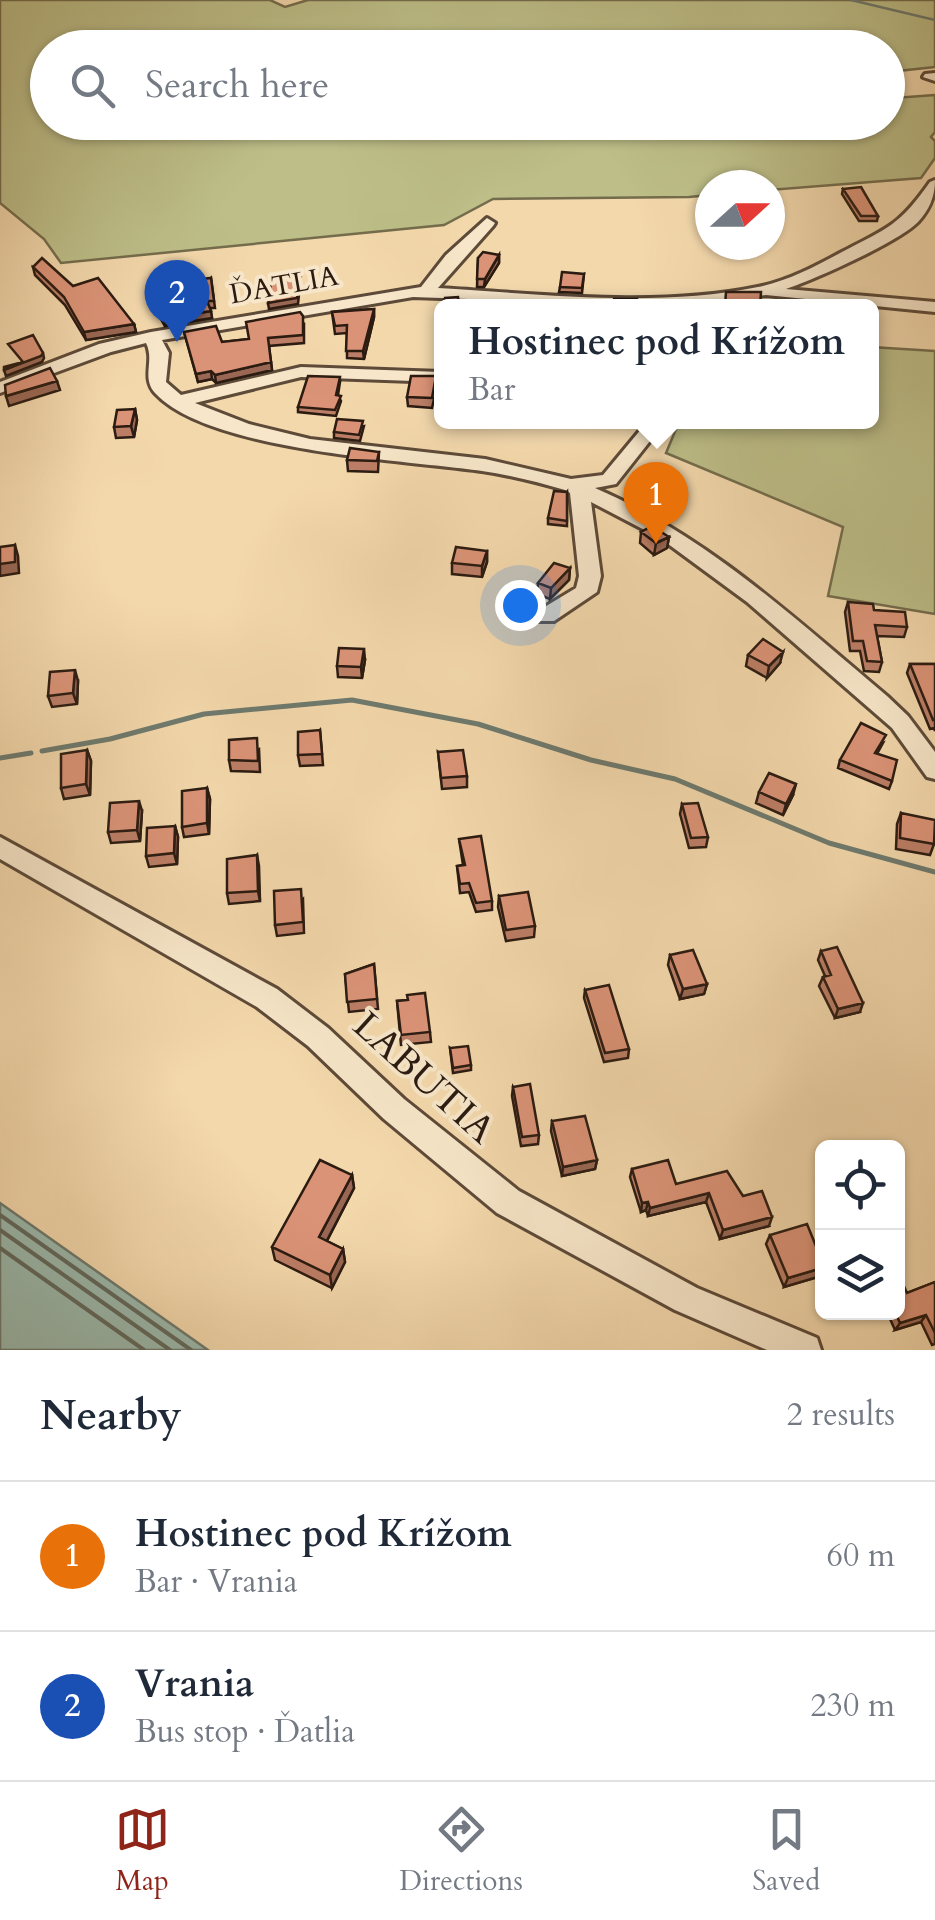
<!DOCTYPE html>
<meta charset="utf-8">
<style>
:root{--surface:#fff;--page:#f2f2f3;--text:#1f2937;--muted:#747a83;--line:#e0e1e3;--accent:#8f2418}
body{margin:0;font-family:Cardo,serif;background:var(--page);color:var(--text)}
.controls{position:absolute;right:30px;bottom:30px;display:grid;overflow:hidden;border-radius:15px;box-shadow:0 2px 8px #0004}
.controls button{width:90px;height:90px;display:grid;place-items:center;padding:0;border:0;border-bottom:2px solid var(--line);background:var(--surface);color:var(--text);font:50px sans-serif}
.compass{position:absolute;left:695px;top:170px;width:90px;height:90px;border-radius:50%;background:var(--surface);box-shadow:0 2px 8px #0004;rotate:69deg}
.you{position:absolute;left:520px;top:605px;width:35px;height:35px;margin:-25px;border:8px solid #fff;border-radius:50%;background:#1a73e8;box-shadow:0 0 0 15px #1a73e833}
.badge{display:grid;place-items:center;width:65px;height:65px;border-radius:50%;background:var(--accent);color:#fff;font-size:32px;font-weight:700}
.pin{position:absolute;translate:-50% -82px;filter:drop-shadow(0 2px 5px #0008)}
.pin::after{content:'';position:absolute;top:52px;width:35px;height:30px;background:inherit;clip-path:polygon(0 0,100% 0,50% 100%)}
.popup{position:absolute;left:434px;top:299px;width:445px;height:130px;box-sizing:border-box;display:grid;place-content:center;border-radius:15px;background:var(--surface);filter:drop-shadow(0 2px 8px #0005);font-size:32px;white-space:nowrap;color:var(--muted)}
.popup b{font-size:38px;color:var(--text)}
.popup::after{content:'';position:absolute;left:50%;top:100%;margin-left:-20px;border:20px solid transparent;border-top-color:var(--surface)}
.list{margin:0;padding:0;list-style:none}
h2{display:flex;justify-content:space-between;align-items:center;height:130px;margin:0;padding:0 40px;font-size:42px}
h2 small{font-size:32px;font-weight:400;color:var(--muted)}
.list li{display:grid;grid-template-columns:65px 1fr auto;gap:30px;align-items:center;box-sizing:border-box;height:150px;padding:0 40px;border-top:2px solid var(--line)}
.list b{display:block;font-size:38px;white-space:nowrap}
.list p{margin:0;font-size:32px;white-space:nowrap;color:var(--muted)}
.list em{font-size:32px;font-style:normal;color:var(--muted)}
.icon{flex:none;width:55px;height:55px;fill:none;stroke:currentColor;stroke-width:2;stroke-linecap:round;stroke-linejoin:round}
.map{position:relative;flex:none;width:935px;height:1350px;overflow:hidden}
.search{position:absolute;background:var(--surface);box-shadow:0 2px 8px #0004;left:30px;right:30px;top:30px;height:110px;display:flex;align-items:center;gap:25px;box-sizing:border-box;padding:0 35px;border-radius:55px;color:var(--muted);font-size:38px}
.sheet{height:430px;background:var(--surface)}
nav{display:flex;justify-content:space-around;align-items:center;box-sizing:border-box;height:140px;border-top:2px solid var(--line);background:var(--surface);font-size:28px;color:var(--muted)}
nav a{display:grid;justify-items:center;gap:5px}
nav .on{color:var(--accent)}
.map>svg:first-child{display:block}
.green{fill:#bdbe88;stroke:#746c4c;stroke-width:2.5}
.water{fill:#9bb9ac;stroke:#6e7a6e;stroke-width:2.5}
.lines{fill:none;stroke-linecap:round;stroke-linejoin:round}
.shore{stroke:#636a5e;stroke-width:4}
.stream-far1{stroke:#6e7a6e;stroke-width:2.5}
.stream{stroke:#6e7a6e;stroke-width:5}
.street-casing{stroke:#5d4a38;stroke-width:6}
.street{fill:#f7e6c9;fill-rule:evenodd}
.wall{fill:#bc7e66;stroke:#2b1b11;stroke-width:2.5}
.shaded-wall{fill:#996753;stroke:#2b1b11;stroke-width:2.5}
.building{fill:#db9377;stroke:#2b1b11;stroke-width:2.5}
.labels{text-anchor:middle;dominant-baseline:central;stroke-width:8;stroke-linejoin:round;paint-order:stroke}
.far-street-label{font-size:28px;fill:#2b1b11;stroke:#f7e6c9}
.near-street-label{font-size:38px;fill:#2b1b11;stroke:#f7e6c9}
</style>
<div class="map">
<svg width="935" height="1350" viewBox="0 0 935 1350">
<rect width="100%" height="100%" fill="#f3d8ac"/>
<filter id="stains"><feTurbulence type="fractalNoise" baseFrequency=".002" numOctaves="4"/><feColorMatrix values="0 0 0 0 .2 0 0 0 0 .09 0 0 0 0 .02 0 0 0 .5 -.17"/></filter>
<radialGradient id="worn" r=".72"><stop offset=".6" stop-color="#630" stop-opacity="0"/><stop offset="1" stop-color="#630" stop-opacity=".3"/></radialGradient>
<path class="green" d="M0,0H270L285,7L308,0H935V67L888,72V48H48V122H888V91L894,98L935,95V132L931,137L935,141V158L921,178L770,190V185H710V195L689,197L493,199L444,225L61,263L44,239L0,203Z
M871,347L935,351V614L828,596L843,527L666,453L679,422H871Z"/>
<path class="water" d="M0,1203L208,1350H0Z"/>
<g class="lines">
<path class="shore" d="M0,1215L191,1350
M0,1230L170,1350
M0,1248L144,1350"/>
<path class="stream-far1" d="M851,0L935,20"/>
<path class="stream" d="M42,751L110,739L204,714L352,700L478,724L591,760L675,779L829,843L935,872
M0,758L31,753"/>
<g class="street-casing">
<path id="street" d="M935,73V81L923,77L925,74Z
M935,180C935,197 929,210 918,222C897,243 815,279 786,289L935,302V312L766,295L663,306L413,297L162,340L169,353L166,382L181,395L301,367L441,372V382L301,377L195,403L249,424L310,439L485,459L571,479L603,475L647,422H665L616,484L595,488C707,536 795,619 887,696L908,716L935,752V779L927,777L892,728L747,602L660,538L591,502L601,576L597,592L554,621H538L535,616L538,611L576,588L579,576L570,493L565,490C537,482 510,475 482,471C405,460 208,451 155,393C141,377 155,361 146,343L111,352L0,393V382L99,344L151,332L421,287L446,255L487,218L495,223L493,226L438,288C540,294 657,308 758,287C788,281 816,266 842,252C888,228 900,225 930,182Z
M0,837L277,989L328,1028L404,1099L519,1191L697,1288L817,1338L821,1350H767L675,1310L497,1213L384,1119L308,1046L257,1007L0,859Z"/>
</g>
<use href="#street" class="street"/>
</g>
<path class="wall" d="M843,189L878,216L877,221H859L842,194Z
M499,255V263L484,287H477L478,258Z
M33,267L73,286L134,324L136,332L86,340L65,305L35,275Z
M584,274L582,293L559,292L560,287Z
M211,278L215,308H210L212,318L181,323L177,308L170,325L165,326L155,309L154,302L195,294Z
M557,301H581L580,306H556Z
M374,309V317L364,359L347,358V333L335,334L332,312Z
M304,324V343L269,346L272,370L216,383L212,379L198,382L184,332L222,342L249,339Z
M340,382L338,395L341,401L336,416L298,412V407Z
M437,386L432,408L408,406L407,397Z
M135,409L137,420L134,437L116,438L114,427Z
M364,426L360,441L334,438V432Z
M379,452L378,472L348,471L347,460Z
M648,491L677,496L669,509L646,502Z
M567,492V526L548,524V518Z
M641,532L669,537L667,548L654,555L640,543Z
M487,551V562L482,577L452,574V563Z
M570,568L569,580L550,599L537,594L538,583Z
M848,602L874,610L907,627L904,637L877,636L882,662L879,672L864,671L860,651H850L845,612Z
M748,655L780,663L767,678L746,666Z
M365,660L362,678L338,677L337,666Z
M910,664H935V731L934,728L930,729L907,673Z
M78,681L77,704L52,707L48,696Z
M320,730L323,765L300,766L298,755Z
M883,743L877,754L892,781L889,789L838,768L840,760Z
M259,749L260,772L231,771L229,760Z
M87,750L91,761L90,795L64,799L61,788Z
M438,752L467,776V787L442,789Z
M207,788L210,799L209,834L184,837L182,827Z
M759,792L793,795L783,815L756,803Z
M682,804L708,837L706,847L689,848L680,814Z
M142,811L140,841L111,843L108,832Z
M901,813L934,844L930,855L896,849L897,824Z
M175,826L178,837L177,864L149,867L146,856Z
M459,839L492,901V910L476,912L469,892L460,893L457,866L463,865Z
M257,855L260,901L229,904L227,893Z
M499,896L535,926L534,937L506,941L498,907Z
M303,899L304,933L277,936L275,925Z
M821,951L860,1012L835,1018L819,986L823,977L825,976L818,960Z
M670,955L707,984L704,994L680,999L668,965Z
M374,964L378,1009L349,1012L345,974Z
M585,990L629,1049L628,1058L604,1062L584,998Z
M408,1000L430,1032L431,1042L401,1045L397,1001Z
M450,1048L471,1065V1070L453,1073Z
M513,1087L539,1135L538,1144L521,1146L512,1096Z
M552,1121L597,1160L595,1169L562,1176L551,1131Z
M632,1169L676,1184L743,1196L769,1226L720,1239L706,1202L648,1216L646,1210L641,1212L630,1177Z
M352,1175L354,1188L327,1241L343,1249L345,1262L332,1288L275,1260L272,1247Z
M770,1235L822,1261L821,1276L784,1287L766,1244Z
M935,1282V1344L932,1345L921,1322L895,1330L887,1312H898L907,1293Z"/>
<path class="shaded-wall" d="M499,255V263L484,287L485,279Z
M301,275L298,304L269,309L268,303Z
M175,302L177,308L170,325L165,326L163,319Z
M374,309V317L364,359L363,351Z
M211,311L212,318L181,323L180,316Z
M134,324L136,332L86,340L84,332Z
M43,353L44,358L42,362L6,376L4,370Z
M271,362L272,370L216,383L215,375Z
M211,371L212,379L198,382L196,374Z
M57,381L60,390L9,406L6,396Z
M135,409L137,420L134,437L131,426Z
M679,485L677,496L669,509L671,498Z
M669,537L667,548L654,555L656,543Z
M15,545L18,556L19,573L0,576V564Z
M487,551V562L482,577V566Z
M570,568L569,580L550,599L551,588Z
M364,649L365,660L362,678L361,667Z
M783,652L780,663L767,678L769,666Z
M75,670L78,681L77,704L73,693Z
M87,750L91,761L90,795L86,784Z
M796,784L793,795L783,815L786,804Z
M207,788L210,799L209,834L207,823Z
M139,801L142,811L140,841L137,830Z
M175,826L178,837L177,864L174,853Z
M257,855L259,866L260,901L258,891Z
M707,984L704,994L680,999L683,989Z
M863,1003L860,1012L835,1018L838,1009Z
M597,1160L595,1169L562,1176L563,1167Z
M352,1175L354,1188L322,1250L319,1237Z
M709,1193L706,1202L648,1216L650,1208Z
M648,1202L646,1210L641,1212L642,1203Z
M772,1217L769,1226L720,1239L723,1230Z
M343,1249L345,1262L332,1288L330,1275Z
M822,1268L821,1276L784,1287L788,1278Z
M926,1315L921,1322L895,1330L900,1323Z"/>
<path class="building" d="M861,187L878,216H861L843,189Z
M483,252L499,255L485,279H477L478,258Z
M42,258L73,286L98,278L134,324L84,332L64,297L33,267Z
M562,272L584,274L582,288L560,287Z
M272,275H301L297,298L268,303Z
M211,278L214,301H207L211,311L180,316L175,302L168,318L163,319L154,302L195,294L193,280Z
M726,292H761L760,306H725Z
M458,297L459,306H441V324L436,312L445,298Z
M614,299H637V306H613Z
M557,301H581L580,305L557,304Z
M374,309L363,351H346L347,325L335,326L332,312Z
M300,312L303,316V335L268,338L271,362L215,375L211,371L196,374L184,332L216,326L222,342L249,339L246,322Z
M33,335L43,353L41,356L4,370V367L23,362L8,344Z
M50,368L57,381L6,396L5,385Z
M308,376L340,377L336,395L341,396L335,410L298,407Z
M411,376H436L432,398L407,397Z
M135,409L131,426L114,427L117,410Z
M337,419L363,421L359,435L334,432Z
M350,448L379,452L377,461L347,460Z
M655,478L679,485L671,498L648,491Z
M554,491L567,492V521L548,518Z
M652,526L669,537L656,543L641,532Z
M15,545V562L0,564V547Z
M456,547L487,551L482,566L452,563Z
M554,563L570,568L551,588L538,583Z
M848,602L873,604L874,610L905,612L907,627L875,625L882,662L867,661L863,641H853Z
M763,639L783,652L769,666L748,655Z
M339,648L364,649L361,667L337,666Z
M910,664H935V719L933,720Z
M75,670L73,693L48,696L50,672Z
M861,723L886,735L875,753L897,760L892,781L840,760Z
M320,730L322,754L298,755V732Z
M257,738L258,761L229,760V740Z
M87,750L86,784L61,788V754Z
M463,750L467,776L441,778L438,752Z
M769,773L796,784L786,804L759,792Z
M207,788V823L182,827V791Z
M139,801L137,830L108,832L110,803Z
M698,803L708,837L691,838L682,804Z
M901,813L935,820L934,844L900,838Z
M175,826L174,853L146,856L147,828Z
M481,836L492,901L476,903L469,883L460,884L457,866L465,865L459,839Z
M257,855L258,891L227,893V859Z
M301,889L303,922L275,925L274,891Z
M528,892L535,926L506,930L499,896Z
M837,947L863,1003L838,1009L823,977L831,975L821,951Z
M693,950L707,984L683,989L670,955Z
M374,964L377,999L347,1002L345,974Z
M609,985L629,1049L605,1053L585,990Z
M425,993L430,1032L401,1035L397,1001L408,1000L407,995Z
M468,1046L471,1065L453,1068L450,1048Z
M530,1084L539,1135L522,1137L513,1087Z
M585,1116L597,1160L563,1167L552,1121Z
M320,1160L352,1175L319,1237L343,1249L330,1275L272,1247Z
M668,1160L676,1184L727,1171L743,1196L762,1191L772,1217L723,1230L709,1193L650,1208L648,1202L642,1203L632,1169Z
M807,1224L822,1261V1268L788,1278L770,1235Z
M898,1273L907,1293L935,1282V1333L926,1315L900,1323L895,1312H898Z"/>
<g class="labels">
<g class="far-street-label">
<text transform="translate(284 285) rotate(-10)">ĎATLIA</text>
</g>
<g class="near-street-label">
<text transform="translate(424 1078) rotate(42)">LABUTIA</text>
</g>
</g>
<rect width="100%" height="100%" filter="url(#stains)"/>
<rect width="100%" height="100%" fill="url(#worn)"/>
</svg>
<div class="controls">
<button><svg class="icon" aria-label="locate" viewBox="0 0 24 24"><circle cx="12" cy="12" r="6"/><path d="M12 2v4M12 18v4M2 12h4M18 12h4"/></svg></button>
<button><svg class="icon" aria-label="layers" viewBox="0 0 24 24"><path d="M12 4l9 5-9 5-9-5zM3 14l9 5 9-5"/></svg></button>
</div>
<svg class="compass" viewBox="-18 -18 36 36"><path d="M0-13l5 13h-10z" fill="#e53935"/><path d="M0 13l5-13h-10z" fill="#747a83"/></svg>
<div class="you"></div>
<div class="pin badge" style="left:656px;top:544px;background:#e8710a">1</div>
<div class="popup"><b>Hostinec pod Krížom</b>Bar</div>
<div class="pin badge" style="left:177px;top:342px;background:#1a4fb4">2</div>
<div class="search"><svg class="icon" aria-label="search" viewBox="0 0 24 24"><circle cx="10" cy="10" r="6"/><path d="M15 15l6 6"/></svg>Search here</div>
</div>
<section class="sheet">
<h2>Nearby<small>2 results</small></h2>
<ul class="list">
<li><span class="badge" style="background:#e8710a">1</span><div><b>Hostinec pod Krížom</b><p>Bar · Vrania</p></div><em>60 m</em></li>
<li><span class="badge" style="background:#1a4fb4">2</span><div><b>Vrania</b><p>Bus stop · Ďatlia</p></div><em>230 m</em></li>
</ul>
</section>
<nav>
<a class="on"><svg class="icon" aria-label="map" viewBox="0 0 24 24"><path d="M3 6l6-2 6 2 6-2v14l-6 2-6-2-6 2zM9 4v14M15 6v14"/></svg>Map</a>
<a><svg class="icon" aria-label="directions" viewBox="0 0 24 24"><path d="M12 3l9 9-9 9-9-9zM9 14v-3h6M13 9l2 2-2 2"/></svg>Directions</a>
<a><svg class="icon" aria-label="saved" viewBox="0 0 24 24"><path d="M7 4h10v16l-5-4-5 4z"/></svg>Saved</a>
</nav>
